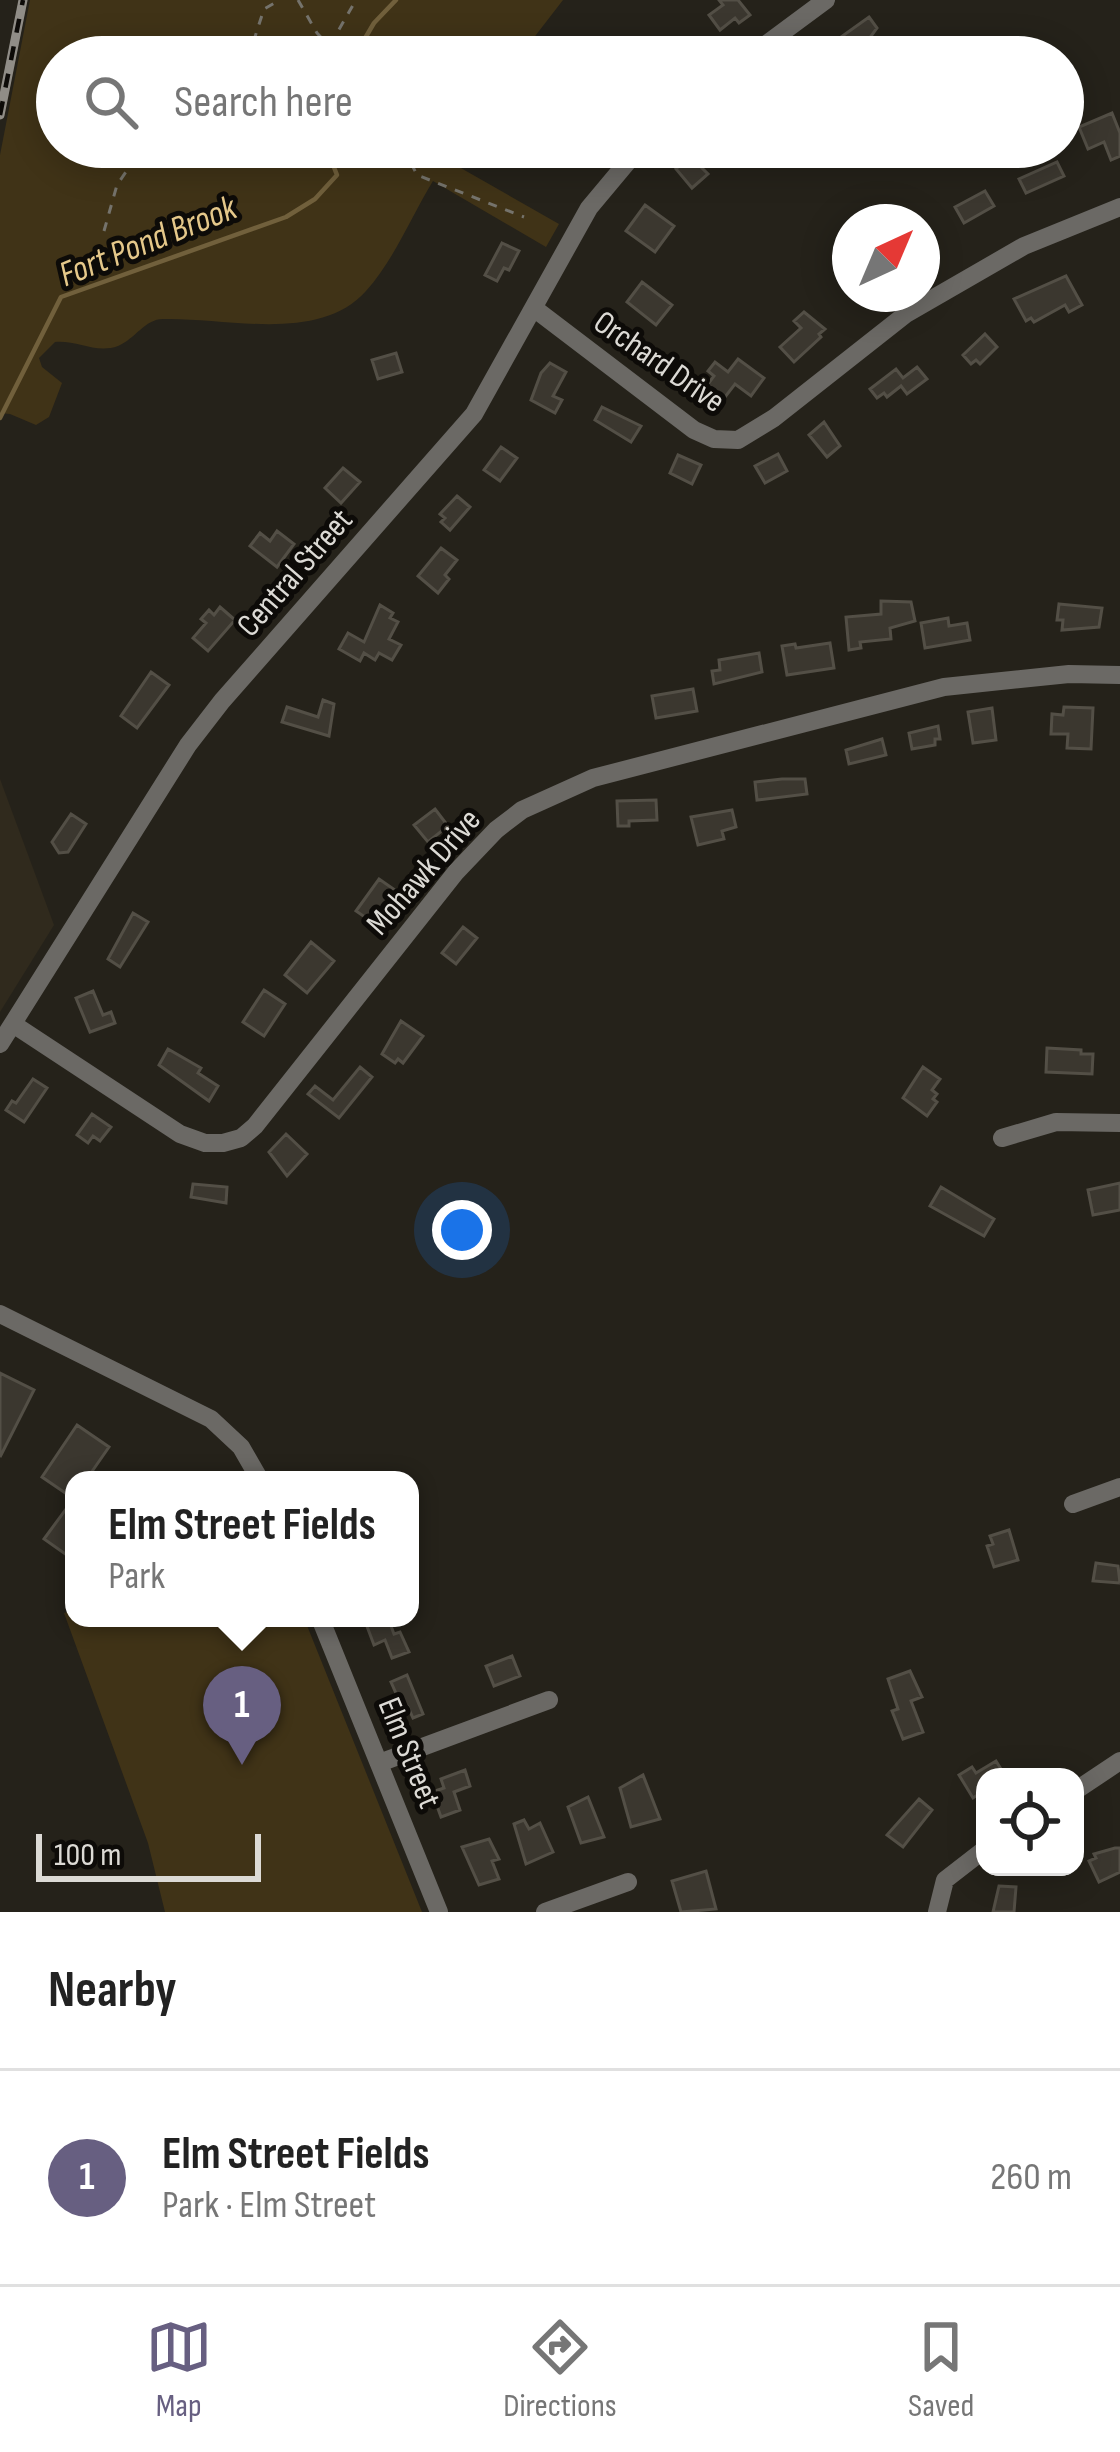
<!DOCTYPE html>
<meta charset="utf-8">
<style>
:root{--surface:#fff;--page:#f6f6f6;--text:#222;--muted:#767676;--line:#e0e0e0;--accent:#675f81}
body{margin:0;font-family:"Sofia Sans Condensed",sans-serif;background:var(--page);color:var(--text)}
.controls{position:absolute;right:36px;bottom:36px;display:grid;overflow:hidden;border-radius:24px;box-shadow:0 6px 30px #0003}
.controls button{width:108px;height:108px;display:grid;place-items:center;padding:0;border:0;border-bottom:3px solid var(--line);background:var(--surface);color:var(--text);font:60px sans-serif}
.compass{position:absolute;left:832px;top:204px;width:108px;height:108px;border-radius:50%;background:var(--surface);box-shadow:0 6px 30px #0003;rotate:44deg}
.scale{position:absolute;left:36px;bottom:30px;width:225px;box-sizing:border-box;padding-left:12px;border:6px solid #dcdad5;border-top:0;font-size:33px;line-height:42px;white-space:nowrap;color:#dcdad5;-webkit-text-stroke:9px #0d0b08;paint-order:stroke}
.you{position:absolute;left:462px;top:1230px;width:42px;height:42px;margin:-30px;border:9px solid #fff;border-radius:50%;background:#1a73e8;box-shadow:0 0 0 18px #1a73e833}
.badge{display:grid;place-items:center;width:78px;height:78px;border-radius:50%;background:var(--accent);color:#fff;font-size:39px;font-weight:700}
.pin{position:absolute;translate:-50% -99px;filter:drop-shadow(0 3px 6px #0008)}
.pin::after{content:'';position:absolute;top:63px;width:42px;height:36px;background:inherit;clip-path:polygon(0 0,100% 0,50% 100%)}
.popup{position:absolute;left:65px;top:1471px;width:354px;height:156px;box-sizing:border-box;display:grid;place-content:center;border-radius:24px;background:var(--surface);filter:drop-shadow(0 3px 9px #0005);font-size:39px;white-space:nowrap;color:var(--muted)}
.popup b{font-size:45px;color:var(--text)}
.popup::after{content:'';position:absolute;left:50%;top:100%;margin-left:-24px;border:24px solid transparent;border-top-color:var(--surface)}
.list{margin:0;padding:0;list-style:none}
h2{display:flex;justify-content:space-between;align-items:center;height:156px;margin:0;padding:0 48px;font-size:51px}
h2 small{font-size:39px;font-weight:400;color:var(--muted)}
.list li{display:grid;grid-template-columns:78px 1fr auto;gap:36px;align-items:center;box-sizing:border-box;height:216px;padding:0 48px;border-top:3px solid var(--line)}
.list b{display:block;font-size:45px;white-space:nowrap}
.list p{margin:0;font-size:39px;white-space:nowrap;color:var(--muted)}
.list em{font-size:39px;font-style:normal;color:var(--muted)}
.icon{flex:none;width:66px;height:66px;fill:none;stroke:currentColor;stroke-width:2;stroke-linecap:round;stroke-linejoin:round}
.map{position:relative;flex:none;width:1120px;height:1912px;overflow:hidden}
.search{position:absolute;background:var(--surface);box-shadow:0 6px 30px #0003;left:36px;right:36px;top:36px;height:132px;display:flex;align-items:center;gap:30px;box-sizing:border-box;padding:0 42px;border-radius:66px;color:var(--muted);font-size:45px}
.sheet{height:372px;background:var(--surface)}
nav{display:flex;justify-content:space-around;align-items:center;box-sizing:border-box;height:168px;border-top:3px solid var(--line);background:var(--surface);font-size:33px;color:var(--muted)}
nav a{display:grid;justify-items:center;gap:6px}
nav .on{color:var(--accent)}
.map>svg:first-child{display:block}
.built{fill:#302a1d}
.green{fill:#403317}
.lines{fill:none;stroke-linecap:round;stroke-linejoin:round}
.stream{stroke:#71603c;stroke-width:4.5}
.building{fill:#3b372f;stroke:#534f46;stroke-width:3}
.path{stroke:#75736c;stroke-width:3;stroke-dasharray:9 9;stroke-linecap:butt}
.minor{stroke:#6b6965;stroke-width:18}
.rail-casing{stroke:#908d87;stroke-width:9}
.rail{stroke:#0d0b08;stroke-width:4.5;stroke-dasharray:14;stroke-linecap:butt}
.labels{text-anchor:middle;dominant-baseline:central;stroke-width:10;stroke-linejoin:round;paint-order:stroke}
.street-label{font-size:33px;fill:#dcdad5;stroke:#0d0b08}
.water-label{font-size:36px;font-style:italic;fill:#e5c88a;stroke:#0d0b08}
</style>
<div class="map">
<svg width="1120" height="1912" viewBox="0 0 1120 1912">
<rect width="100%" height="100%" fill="#25221a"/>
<path class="built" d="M0,779L54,925L0,1012Z"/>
<path class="green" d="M30,0H563L519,57H57V147H453L445,159L559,224L546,247L433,181C411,217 394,260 366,291C319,344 225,317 163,319C145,319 135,339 118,346C96,354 77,340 55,342L39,358L42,367L62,383L49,417L36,425L10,414L0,413V155Z
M74,1610V1618H304L422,1912H165L148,1843L64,1613Z"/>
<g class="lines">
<path class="stream" d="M354,57L374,23L396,0
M0,418L61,297L286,217L315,199L337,175L326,147"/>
</g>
<path class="building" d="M719,0H738L750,15L739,23L735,18L720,30L709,15L723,5Z
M869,17L877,28L869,39L843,57H813Z
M1112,113L1120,133V156L1111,160L1104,142L1088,149L1079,127Z
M700,147H726L702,168L708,174L692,188L676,169Z
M1057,162L1064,176L1026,193L1019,179Z
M985,191L994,206L964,223L955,207Z
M645,205L674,226L655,252L626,231Z
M502,243L519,251L509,270L504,268L497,281L485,275Z
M1066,276L1082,305L1069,312L1065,305L1034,322L1031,318L1026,321L1014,299Z
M642,282L672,305L656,325L627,302Z
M804,312L825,329L819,334L821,337L794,362L780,347L801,328L794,321Z
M985,334L997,347L980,364L976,360L971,364L963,355Z
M396,353L402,372L378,379L372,360Z
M738,359L764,378L751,396L735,384L722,401L705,388L714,376L708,371L715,362L728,372Z
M550,363L566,372L553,396L562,400L555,413L531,400L541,373Z
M917,367L927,379L907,394L901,386L887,397L884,393L877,398L870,389L896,369L903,378Z
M602,407L641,426L631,442L595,420Z
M824,422L840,446L827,457L809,435Z
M501,447L517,458L500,481L484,470Z
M778,454L787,471L765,483L755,466Z
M678,455L701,465L692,484L670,473Z
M343,468L360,482L341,503L325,488Z
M457,496L470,507L450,530L441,522L445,518L440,514Z
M277,531L294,544L277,567L250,546L260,533L270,541Z
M441,548L457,560L445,575L449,579L438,593L418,576Z
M881,601L911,602L915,621L890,628L891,639L860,642L861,648L849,650L846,617L881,614Z
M1059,604L1102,608L1099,627L1062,630L1063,620H1057Z
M380,605L393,613L390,618L398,622L389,639L401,645L392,660L379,653L375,660L364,653L360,661L339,649L348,633L364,642Z
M220,607L235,620L208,651L193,638L206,623L201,619L209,610L214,615Z
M948,618L949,626L967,623L970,640L925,648L921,623Z
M830,643L834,668L787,675L782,646L795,644L796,648Z
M759,653L762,672L714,684L712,671L720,670L719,660Z
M151,672L169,685L137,728L121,716Z
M693,689L697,711L656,718L652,696Z
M323,700L334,704L329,736L282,722L287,707L318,717Z
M1064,707L1093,708L1091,749L1067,748L1068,734H1051L1052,714L1063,715Z
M992,708L996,740L973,743L968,712Z
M938,726L940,739H935V745L912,749L909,733Z
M882,739L886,755L849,764L846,750Z
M782,779H805L807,794L757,800L755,782Z
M656,800L657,820L629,821V826H618L617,801Z
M435,809L448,826L428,842L414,825Z
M732,810L736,827L722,831L724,839L698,845L691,817Z
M71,814L86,824L68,852L59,853L52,842Z
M379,879L395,890L372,922L356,911Z
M133,913L148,922L120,967L108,959Z
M463,927L477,938L456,964L442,953Z
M311,942L334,961L307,993L285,975Z
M264,990L285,1004L264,1036L243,1022Z
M93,991L103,1015L111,1012L115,1023L90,1032L76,998Z
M401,1021L423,1036L403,1063L398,1059L395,1063L382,1054Z
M1047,1048L1081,1050V1054H1093L1092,1074L1046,1072Z
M168,1049L201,1068L198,1073L218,1086L209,1101L159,1065Z
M360,1067L372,1077L339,1118L308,1094L315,1086L333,1100Z
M923,1067L940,1079L932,1090L937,1094L933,1099L937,1102L927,1116L903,1098Z
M33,1079L47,1088L24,1122L6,1110L12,1101L16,1103Z
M92,1114L111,1127L100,1141L93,1136L88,1143L77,1135Z
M286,1134L307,1154L287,1176L269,1152Z
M1120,1183V1210L1093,1215L1088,1190Z
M193,1184L227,1187L226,1203L191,1197Z
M941,1187L994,1219L984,1236L930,1206Z
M0,1373L34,1390L0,1457Z
M77,1425L109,1447L86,1480H74V1499L42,1477Z
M66,1509L74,1515V1560L44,1539Z
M1009,1530L1018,1560L994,1567L987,1546L993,1544L990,1536Z
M1096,1563L1118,1566L1120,1583L1093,1581Z
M372,1618H388L394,1634L400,1632L409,1652L392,1658L385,1640L374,1645L365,1621Z
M512,1656L520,1676L494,1686L486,1666Z
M910,1671L922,1697L911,1701L923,1732L903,1739L892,1711L898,1709L888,1679Z
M407,1675L423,1714L413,1718L408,1707L403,1709L391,1682Z
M996,1761L1006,1777H985V1790L973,1798L959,1775L972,1767L976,1773Z
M465,1770L470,1786L454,1792L460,1810L441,1817L432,1792L444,1788L441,1779Z
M643,1775L660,1819L631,1827L620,1788Z
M588,1797L604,1837L581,1843L568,1807Z
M919,1799L932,1810L903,1847L887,1835Z
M524,1820L529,1829L540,1823L553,1852L526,1864L514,1824Z
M489,1839L499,1859L492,1861L499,1879L479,1885L462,1847Z
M1115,1848H1120V1872L1099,1882L1089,1861L1096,1858L1094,1854Z
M706,1871L716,1909L681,1912L672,1881Z
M999,1886L1016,1887L1014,1912H993Z"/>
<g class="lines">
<path class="path" d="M298,0L317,33L339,57
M330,45L356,0
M244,57L253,43L264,9L280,0
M403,147L417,175L524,217
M207,154L208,147
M104,231L117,185L143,147
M134,1620L154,1618"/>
<path class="minor" d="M749,57L826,0
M535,309L694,430L714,439L738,440L774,418L906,314L1024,246L1120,207
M13,1024L180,1134L205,1143H223L241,1138L255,1126L456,872L496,830L522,810L593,778L944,687L1069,674L1120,675
M0,1044L188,745L222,701L474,414L589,208L640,147
M1002,1138L1056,1122L1120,1123
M0,1314L211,1419L241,1447L260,1480
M1073,1504L1120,1487
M320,1618L439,1912
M382,1762L549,1700
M1075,1791L1120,1761
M545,1912L628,1882
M937,1912L945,1880L985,1849"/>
<g class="rail-casing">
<path id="rail" d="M0,115L23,0"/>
</g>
<use href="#rail" class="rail"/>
</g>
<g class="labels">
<g class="street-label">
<text transform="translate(659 362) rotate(35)">Orchard Drive</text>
<text transform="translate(295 573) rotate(-49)">Central Street</text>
<text transform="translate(424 872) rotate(-49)">Mohawk Drive</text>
<text transform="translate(409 1753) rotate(68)">Elm Street</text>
</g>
<g class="water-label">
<text transform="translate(148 242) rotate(-22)">Fort Pond Brook</text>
</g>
</g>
</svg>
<div class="controls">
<button><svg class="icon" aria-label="locate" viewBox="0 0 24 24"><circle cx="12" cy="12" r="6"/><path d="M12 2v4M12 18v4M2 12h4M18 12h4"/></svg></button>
</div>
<svg class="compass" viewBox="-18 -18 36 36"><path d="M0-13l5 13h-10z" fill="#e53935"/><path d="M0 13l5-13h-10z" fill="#767676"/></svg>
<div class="scale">100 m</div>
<div class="you"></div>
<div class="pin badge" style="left:242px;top:1765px">1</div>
<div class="popup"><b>Elm Street Fields</b>Park</div>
<div class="search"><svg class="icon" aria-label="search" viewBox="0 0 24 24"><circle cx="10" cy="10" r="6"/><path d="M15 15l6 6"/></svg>Search here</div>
</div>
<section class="sheet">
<h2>Nearby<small></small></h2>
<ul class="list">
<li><span class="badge">1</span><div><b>Elm Street Fields</b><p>Park · Elm Street</p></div><em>260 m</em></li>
</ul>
</section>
<nav>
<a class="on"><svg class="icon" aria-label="map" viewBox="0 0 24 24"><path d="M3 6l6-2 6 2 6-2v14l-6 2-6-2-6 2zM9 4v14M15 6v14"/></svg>Map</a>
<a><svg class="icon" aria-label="directions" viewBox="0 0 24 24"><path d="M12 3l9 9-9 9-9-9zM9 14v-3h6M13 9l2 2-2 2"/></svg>Directions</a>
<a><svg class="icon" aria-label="saved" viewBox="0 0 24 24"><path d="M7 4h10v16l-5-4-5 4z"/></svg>Saved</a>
</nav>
